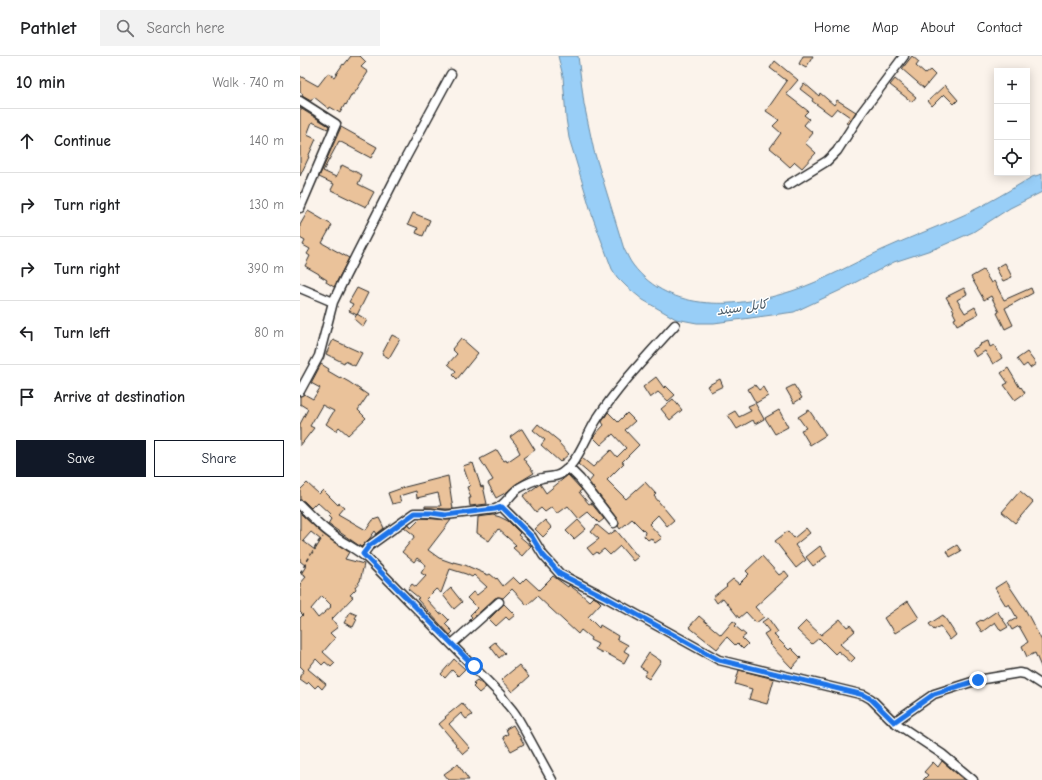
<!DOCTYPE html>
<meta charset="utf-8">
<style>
:root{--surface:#fff;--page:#f2f2f2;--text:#202124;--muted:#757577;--line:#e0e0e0;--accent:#111827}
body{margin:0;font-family:"Comic Neue","Playpen Sans Arabic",sans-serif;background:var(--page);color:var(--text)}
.controls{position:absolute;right:12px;top:12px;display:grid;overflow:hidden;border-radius:0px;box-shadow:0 2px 10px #0003}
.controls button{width:36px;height:36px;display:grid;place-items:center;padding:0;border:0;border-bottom:1px solid var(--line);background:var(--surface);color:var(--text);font:20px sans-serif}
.stop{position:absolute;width:12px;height:12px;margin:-9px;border:3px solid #1a73e8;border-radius:50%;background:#fff}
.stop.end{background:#1a73e8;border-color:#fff;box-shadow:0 1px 4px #0008}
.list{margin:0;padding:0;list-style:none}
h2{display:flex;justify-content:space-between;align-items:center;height:52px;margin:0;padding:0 16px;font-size:17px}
h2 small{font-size:13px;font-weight:400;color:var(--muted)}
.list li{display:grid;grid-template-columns:26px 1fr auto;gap:12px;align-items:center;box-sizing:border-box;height:64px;padding:0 16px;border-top:1px solid var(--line)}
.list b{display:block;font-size:15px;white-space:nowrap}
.list em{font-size:13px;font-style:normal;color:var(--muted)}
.actions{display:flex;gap:8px;padding:12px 16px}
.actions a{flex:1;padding:9px 0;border:1px solid var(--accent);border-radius:0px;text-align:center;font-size:14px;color:var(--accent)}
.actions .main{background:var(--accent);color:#fff}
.icon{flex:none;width:22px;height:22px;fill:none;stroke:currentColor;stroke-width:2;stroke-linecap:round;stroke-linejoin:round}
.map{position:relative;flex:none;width:742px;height:724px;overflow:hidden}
header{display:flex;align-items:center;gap:24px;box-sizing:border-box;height:56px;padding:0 20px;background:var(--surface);border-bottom:1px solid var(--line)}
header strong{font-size:19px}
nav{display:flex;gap:22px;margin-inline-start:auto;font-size:14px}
.search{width:280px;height:36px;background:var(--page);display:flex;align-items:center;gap:10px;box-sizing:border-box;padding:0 14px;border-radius:0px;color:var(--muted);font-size:15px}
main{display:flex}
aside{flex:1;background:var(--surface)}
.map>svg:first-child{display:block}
.water{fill:#98cef7;stroke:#6c8da5}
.building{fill:#eac29a;stroke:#2b2b2b;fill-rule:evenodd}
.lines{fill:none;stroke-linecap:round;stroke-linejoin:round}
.minor-casing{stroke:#2b2b2b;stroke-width:11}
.path{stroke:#2b2b2b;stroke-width:1.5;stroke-dasharray:4 3;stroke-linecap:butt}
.minor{stroke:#fff;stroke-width:8}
.route{stroke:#1a73e8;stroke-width:5}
.labels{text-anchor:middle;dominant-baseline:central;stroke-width:3;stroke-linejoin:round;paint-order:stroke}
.water-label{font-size:13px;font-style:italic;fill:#4c5c68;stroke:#fff}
</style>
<header>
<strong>Pathlet</strong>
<div class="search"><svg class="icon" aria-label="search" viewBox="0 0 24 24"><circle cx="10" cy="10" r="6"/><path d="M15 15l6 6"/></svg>Search here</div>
<nav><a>Home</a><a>Map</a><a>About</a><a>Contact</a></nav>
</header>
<main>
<aside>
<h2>10 min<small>Walk · 740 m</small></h2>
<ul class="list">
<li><svg class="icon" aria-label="ahead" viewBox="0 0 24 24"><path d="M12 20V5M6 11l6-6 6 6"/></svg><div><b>Continue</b></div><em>140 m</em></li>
<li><svg class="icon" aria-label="right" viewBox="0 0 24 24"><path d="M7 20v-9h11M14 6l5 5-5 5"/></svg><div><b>Turn right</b></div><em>130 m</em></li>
<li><svg class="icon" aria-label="right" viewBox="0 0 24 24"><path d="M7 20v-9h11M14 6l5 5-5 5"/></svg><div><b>Turn right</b></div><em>390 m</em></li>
<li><svg class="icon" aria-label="left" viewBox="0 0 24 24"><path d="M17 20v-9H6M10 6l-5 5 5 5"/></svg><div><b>Turn left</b></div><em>80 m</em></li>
<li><svg class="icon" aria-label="arrive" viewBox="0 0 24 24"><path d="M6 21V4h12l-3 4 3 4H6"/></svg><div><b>Arrive at destination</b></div></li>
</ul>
<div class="actions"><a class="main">Save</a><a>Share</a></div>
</aside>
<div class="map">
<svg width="742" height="724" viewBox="0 0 742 724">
<rect width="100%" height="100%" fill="#fbf3eb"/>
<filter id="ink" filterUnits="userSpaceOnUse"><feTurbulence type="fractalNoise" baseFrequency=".025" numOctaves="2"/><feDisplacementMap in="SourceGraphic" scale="8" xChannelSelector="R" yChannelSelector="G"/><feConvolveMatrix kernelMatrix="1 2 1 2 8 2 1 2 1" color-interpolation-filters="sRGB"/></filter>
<g filter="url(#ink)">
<path class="water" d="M258,0H278L284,48L294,95L324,193C327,198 329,204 333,209C370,258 439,252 492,235C523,225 552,208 582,194C610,181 638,171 666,158C689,147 710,134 732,121L742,118V136L710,152L673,176L637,192L594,206L541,234L494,256L414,267H397L376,263L343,244L327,231L317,221L312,213L293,162L269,82L266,62L263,20Z"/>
<path class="building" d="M51,0H60L66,6L61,11L68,16L54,38H52L46,49L45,48L40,57L30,51L29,53L14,41L11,45L2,40L3,38L0,36V20L18,30L28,17L34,21L43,8L44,9Z
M503,0H513L506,12L499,8Z
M612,0L619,6L616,10L625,18L630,14L635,19L624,32L602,13Z
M475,5L498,24L486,38L508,55L504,59L509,63L504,69L513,77L505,87L516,97L502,112L495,106L490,111L480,102L481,101L470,92L481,77L473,70L479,64L466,55L487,25L470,12Z
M595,23L616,41L612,46L590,29Z
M504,27L519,40L520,37L534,49L537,44L556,56L548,68L546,67L550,61L537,52L531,59L512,45L513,43L500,33Z
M645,29L658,44L654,48L644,38L632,50L628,45Z
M0,52L29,70L28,73L12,66L7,79L16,83L8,101H9L0,120Z
M41,71L77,91L71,102L39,85L23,115L36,121L42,109L62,119L58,128L74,136L66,151L31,134L34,128L19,121Z
M8,155L32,169L22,187L49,202L34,231L26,226L27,224L19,219V218L5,210L10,200L7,198L10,193L3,189L5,185L0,182V169Z
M113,157L130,164L123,180L116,177L118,172L108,168Z
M705,207L712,221L703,225L696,212Z
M683,214L691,227L694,225L704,244L731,232L733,237L705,252L713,269L705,273L697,257L699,256L691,240L684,244L671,221Z
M57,232L68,237L57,259L49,255L53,248L49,246Z
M664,232L667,238L657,244L665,257L675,251L678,258L657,269L654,263L656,262L653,256L654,255L646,241Z
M57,258L67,264L63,271L54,263Z
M92,279L100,283L89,302L82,298Z
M161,282L178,297L157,323L153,319L156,315L148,308L157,298L152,293Z
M33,284L62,297L55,310L45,305L44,307L26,298Z
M688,285L690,291L694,289L702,302L693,308L685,295L676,301L672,294L681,289L680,288Z
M727,296L736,308L730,312L727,308L723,311L717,303Z
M21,308L29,313L28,315L40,322V321L49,326L68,339L58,354L66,362L48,379L39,371L36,375L26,368L34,355L22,349L10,370L14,372L0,390V368L8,353L0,348V340L4,338L13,343L20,332L11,327Z
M708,312L720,332L721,331L725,337L715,344L704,329L708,327L701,317Z
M356,321L364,332L366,330L375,339L368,345L358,336L350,342L343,331Z
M420,323L423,330L411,336L407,330Z
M455,329L459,334L463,331L468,340L456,347L448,333Z
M494,329L502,342L494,347L486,333Z
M373,343L382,354L370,364L361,353Z
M455,347L464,363L455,368L453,364L437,373L428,359L435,355L439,361L451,355L448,350Z
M479,354L488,371L475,378L465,362Z
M509,354L526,379L510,389L501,374L506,372L498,361Z
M308,356L318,366L327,357L335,365L325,374L339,389L322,406L324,407L307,424L326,443L345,426L356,438L354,440L374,464L367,470L358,459L349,468L362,482L355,487L351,482L348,484L344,480L345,476L332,463L320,473L318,470L319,467L318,464L289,426L293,421L278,408L282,402L293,411L311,394L317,401L326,392L313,378L301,389L293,381L304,369L302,366Z
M238,368L260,386L259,387L269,398L260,406L241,389L245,384L233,374Z
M221,373H222L235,394L223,402L234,417L216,428L207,436L196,442L188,427L193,424L180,403L197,394L204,405L206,404L207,406L220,397L217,391H218L210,381Z
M172,407V408L173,407L181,431L183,430L187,448L170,450L169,442H171L167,431L170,430L163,410Z
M268,419L282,434L279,436L289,448L291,447L304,463L299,467L288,456L279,463L268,450L257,458L252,451L245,456L241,452L236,456L223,440L240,428L246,437Z
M148,420L153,453H146L125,452V450H141L138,437L117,442L116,435L99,440L101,446L92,448L88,437L105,431Z
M7,427L19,438L23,434L38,449L39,447L44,451L38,458L66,474L73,464L79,462L84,472L77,478L75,475L70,482L61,491L28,468L31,463L28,460L30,458L17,446L11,452L4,445L0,444V434Z
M720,435L733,446L715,467L702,456Z
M0,457L23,478L49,496L45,503L64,508L60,525L55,531L56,533L50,539L53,541L32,563L38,571L30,577L35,582L23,596L35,607L31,611L25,606L22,609L16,603L8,613L26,628L22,633L18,629L15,632L9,626L7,628L0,623V620L4,614L0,610V562L3,559L0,556V528L6,521L1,518L6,510L0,505ZM11,476L21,484L15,494L3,485ZM22,540L31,549L30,550L31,551L18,562L11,553Z
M193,459L200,461L208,465L220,477L218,479L231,490L222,500L213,492L216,489L198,473L189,485L177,477L178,461Z
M121,462L151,464L128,494L139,502L153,507V506L165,509L188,519L190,518L196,523L197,522L203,530L213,521L220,528L226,522L239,534L253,520L268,531L269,529L280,537L289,545L293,541L297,543L301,547L288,561L299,572L300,569L318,580L317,583L328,589L324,595L329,598L324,607L304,596L303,597L295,593L298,588L290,584L291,582L281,574L278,578L237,540L227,549L212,533L203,542L198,541L195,542L170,565L169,564L172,561L170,559L177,552L167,542L173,536L177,539L187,531L174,519L172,521L166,518L150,513L141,537L136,533L126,543L140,558L142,557L149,564L145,568L153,576L150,579L117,543L119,542L108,533L112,528L116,531L126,520L121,517L126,509L117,502L114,506L102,496L115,480L104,471L109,468L111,472Z
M245,464L252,472L243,481L235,473Z
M278,464L286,473L274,483L266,475Z
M297,469L309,479L316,474L338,501L333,505L320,490L310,499L304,493L298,498L297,496L293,499L287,492L299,483L291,476Z
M506,472L510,477L495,489L506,504L496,512L475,485L488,475L494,482Z
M657,489L661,495L650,501L647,495Z
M520,490L527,500L513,510L506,501Z
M462,500L479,519L485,515L489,520L455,551L464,561L456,567L446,556L439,562L423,542L417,547L413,541L427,530L426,529L433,523L439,528L449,518L446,515Z
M706,525L726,555L742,585V613L735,597L727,601L722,590L728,586L719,570L712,574L708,567L717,562L709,548L706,550L695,532Z
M151,532L162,546L154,553L143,539Z
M608,545L619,562L595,577L590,569L589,570L584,562Z
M204,548L215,559L209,564L206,561L196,570L189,563Z
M697,555L708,571L701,575L695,566L682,576L676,567L681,564L682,565Z
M50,556L57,559L55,562L57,563L53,571L44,567Z
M643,559L656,579L650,584L640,570L634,574L629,568Z
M399,560L421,579L433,565L437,568L435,570L446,579L442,582L448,588L443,593L437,587L435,589L427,581L417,593L389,571Z
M468,562L478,576L474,579L489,594L491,592L501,602L492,612L469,588L470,587L464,578L469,575L462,566Z
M540,563L547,571L550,569L555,575L540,588L555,602L551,606L538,595L535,598L519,582L512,588L497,574L506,565L521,579Z
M195,586L205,597L199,602L190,590Z
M349,597L361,605L349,623L344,620L347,615L340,611Z
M154,603L165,613L158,620L152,614L145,622L141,618Z
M219,609L229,621L212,636L201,624Z
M439,614L474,623L467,648L449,643L452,633L435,628Z
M177,624L186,631L179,637L173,631L175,629L173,627Z
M162,647L172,659L166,663L161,657L149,668L170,692L163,698L155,689L156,688L139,668L146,662L145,661Z
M213,669L224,688L211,695L203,681L208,678L206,673Z
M642,705L664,724H623L628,719L624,716L633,706L638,711Z
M158,708L169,724H149L144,718Z"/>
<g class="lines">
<g class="minor-casing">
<path id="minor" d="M0,45L36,68L0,152
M488,129L527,105L537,95L562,56L604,0
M0,232L33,246
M0,335L19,300L33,246L45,221L104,105L151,18
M268,411L280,423L314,467
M0,449C10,459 19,469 30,477C42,487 58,493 69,504L200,638C205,647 212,652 217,661C229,681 240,703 252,724
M202,451L232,481L243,499L260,518L305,541L419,604L564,639L571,643L594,666L642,698L673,724
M63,498L69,490L115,457H131L146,459L195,453C205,450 210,438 219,432C226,428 234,424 242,422C249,420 255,422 262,417C279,405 286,380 297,363C319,329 348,299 375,269
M152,588L199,546
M594,666L634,638L678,624L719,617L725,618L742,629"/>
</g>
<path class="path" d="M0,517L19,485L23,481"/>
<use href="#minor" class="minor"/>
</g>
</g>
<g class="lines" filter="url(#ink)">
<path class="route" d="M174,610L63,498L69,490L115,457H131L146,459L195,453L202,451L232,481L243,499L260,518L305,541L419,604L564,639L571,643L594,666L634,638L678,624"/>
</g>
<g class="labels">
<g class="water-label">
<text transform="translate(442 251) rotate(-8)">کابل سيند</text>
</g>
</g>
</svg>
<div class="controls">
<button>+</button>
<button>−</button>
<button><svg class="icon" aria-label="locate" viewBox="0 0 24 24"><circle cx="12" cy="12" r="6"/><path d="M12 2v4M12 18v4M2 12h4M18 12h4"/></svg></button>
</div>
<div class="stop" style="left:174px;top:610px"></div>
<div class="stop end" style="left:678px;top:624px"></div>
</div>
</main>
